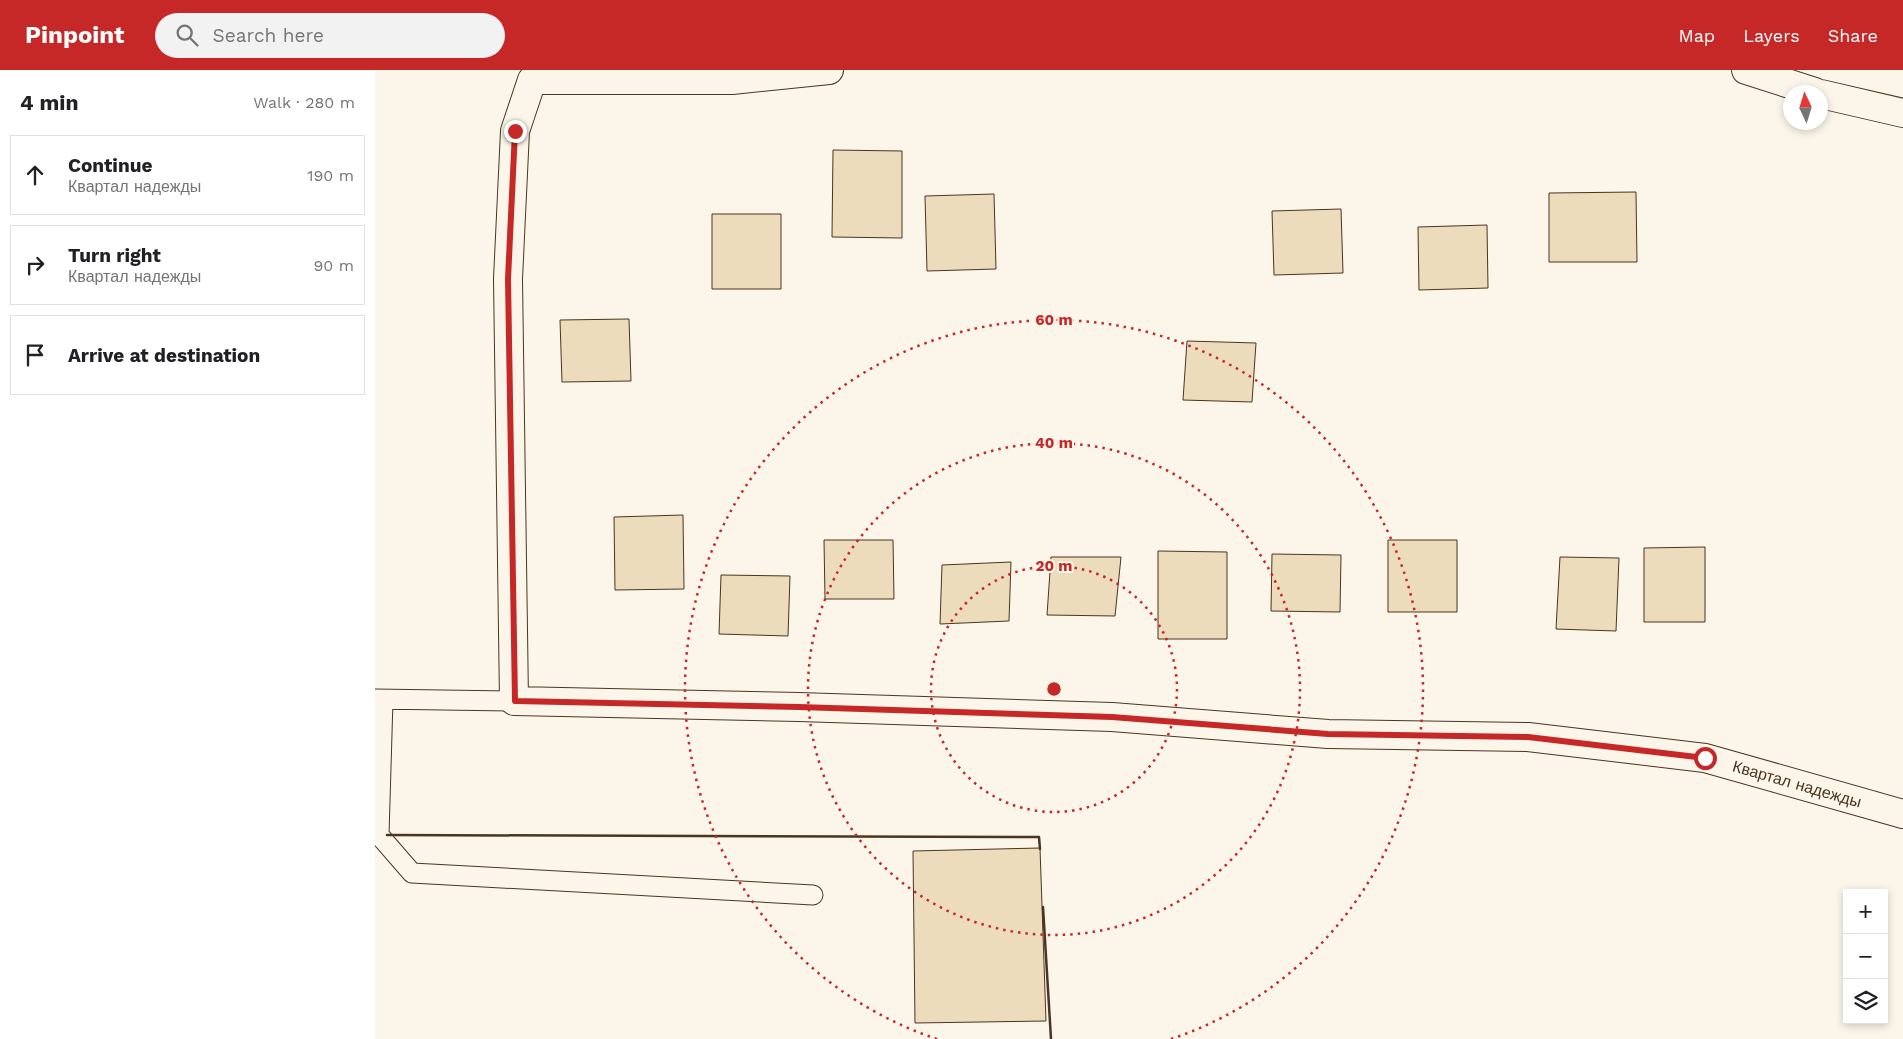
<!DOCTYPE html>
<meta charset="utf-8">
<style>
:root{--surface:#fff;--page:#f2f2f2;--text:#202124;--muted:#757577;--line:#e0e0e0;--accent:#c62828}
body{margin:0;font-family:"Work Sans",sans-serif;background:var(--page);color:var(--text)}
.controls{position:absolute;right:15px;bottom:15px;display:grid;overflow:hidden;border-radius:0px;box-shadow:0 2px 8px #0003}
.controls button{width:45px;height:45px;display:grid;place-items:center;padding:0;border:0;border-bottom:1px solid var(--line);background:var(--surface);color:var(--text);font:25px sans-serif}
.compass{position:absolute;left:1408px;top:15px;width:45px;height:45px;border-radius:50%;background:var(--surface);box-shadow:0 2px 8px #0003;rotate:356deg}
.stop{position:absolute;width:15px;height:15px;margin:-11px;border:4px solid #c62828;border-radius:50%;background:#fff}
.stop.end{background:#c62828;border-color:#fff;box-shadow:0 1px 5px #0008}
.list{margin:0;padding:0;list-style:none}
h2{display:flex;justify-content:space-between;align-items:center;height:65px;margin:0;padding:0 20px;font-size:21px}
h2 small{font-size:16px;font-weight:400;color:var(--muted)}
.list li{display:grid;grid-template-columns:32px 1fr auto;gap:15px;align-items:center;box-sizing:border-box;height:80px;margin:0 10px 10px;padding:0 10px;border:1px solid var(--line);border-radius:0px}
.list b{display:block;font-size:19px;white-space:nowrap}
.list p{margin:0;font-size:16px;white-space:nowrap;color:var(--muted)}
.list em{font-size:16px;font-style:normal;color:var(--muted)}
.icon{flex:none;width:28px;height:28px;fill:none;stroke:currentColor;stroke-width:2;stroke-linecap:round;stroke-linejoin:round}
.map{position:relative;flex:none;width:1528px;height:969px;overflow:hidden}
header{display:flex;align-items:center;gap:30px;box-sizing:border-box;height:70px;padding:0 25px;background:var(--accent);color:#fff}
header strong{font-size:24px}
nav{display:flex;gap:28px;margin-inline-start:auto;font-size:18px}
.search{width:350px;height:45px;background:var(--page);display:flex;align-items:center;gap:12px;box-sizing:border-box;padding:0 18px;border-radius:28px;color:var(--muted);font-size:19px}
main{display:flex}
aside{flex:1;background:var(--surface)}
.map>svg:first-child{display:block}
.building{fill:#ecdcbc;stroke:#4a3520}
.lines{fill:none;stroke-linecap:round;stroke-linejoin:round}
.lane-casing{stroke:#4a3520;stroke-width:21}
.street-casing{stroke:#4a3520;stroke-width:30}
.lane{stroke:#fbf6e9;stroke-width:19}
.street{stroke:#fbf6e9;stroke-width:28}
.wall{stroke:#4a3520;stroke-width:2.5}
.route{stroke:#c62828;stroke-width:6}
.ring{fill:none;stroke:#c62828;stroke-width:2.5;stroke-dasharray:2.5 5}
.labels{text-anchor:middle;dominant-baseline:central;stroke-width:4;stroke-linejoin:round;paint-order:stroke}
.street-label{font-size:16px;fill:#4a3520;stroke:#fbf6e9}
.centre{fill:#c62828;stroke:#fbf6e9;stroke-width:2.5}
.ring-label{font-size:15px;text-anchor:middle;font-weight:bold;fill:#c62828;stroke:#fbf6e9;stroke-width:4;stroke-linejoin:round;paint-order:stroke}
</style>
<header>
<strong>Pinpoint</strong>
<div class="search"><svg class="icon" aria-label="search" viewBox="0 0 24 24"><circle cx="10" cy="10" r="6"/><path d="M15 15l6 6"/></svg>Search here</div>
<nav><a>Map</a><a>Layers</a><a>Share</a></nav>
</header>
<main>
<aside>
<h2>4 min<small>Walk · 280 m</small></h2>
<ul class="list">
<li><svg class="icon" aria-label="ahead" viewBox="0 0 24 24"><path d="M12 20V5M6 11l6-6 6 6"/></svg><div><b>Continue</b><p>Квартал надежды</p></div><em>190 m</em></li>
<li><svg class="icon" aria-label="right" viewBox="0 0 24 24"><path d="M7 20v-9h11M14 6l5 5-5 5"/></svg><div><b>Turn right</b><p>Квартал надежды</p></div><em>90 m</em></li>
<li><svg class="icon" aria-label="arrive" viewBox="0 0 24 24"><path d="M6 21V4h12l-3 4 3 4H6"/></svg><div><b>Arrive at destination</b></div></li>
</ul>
</aside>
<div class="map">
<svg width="1528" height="969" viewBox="0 0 1528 969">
<rect width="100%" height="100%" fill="#fbf6e9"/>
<path class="building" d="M458,80L527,81V168L457,167Z
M1261,122L1262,192H1174V123Z
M619,124L621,199L552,201L550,126Z
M966,139L968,203L899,205L897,141Z
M337,144H406V219H337Z
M1112,155L1113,218L1044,220L1043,157Z
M254,249L256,311L187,312L185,250Z
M812,271L881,273L877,332L808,330Z
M308,445L309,519L240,520L239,447Z
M449,470H518L519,529H450Z
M1013,470H1082V542H1013Z
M1330,477V552H1269V478Z
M783,481L852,482V569H783Z
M897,484L966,485L965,542L896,541Z
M676,487H746L740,546L672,545Z
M1185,487L1244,488L1241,561L1181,559Z
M636,492L634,551L565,554L567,495Z
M346,505L415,506L413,566L344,564Z
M665,778L671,951L540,953L538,781Z"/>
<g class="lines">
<g class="lane-casing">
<path id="lane" d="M0,629L139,631
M8,630L4,765L37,803L438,825"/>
</g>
<g class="street-casing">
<path id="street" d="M454,0L357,10H157L140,61L133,209L139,631L424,637L737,647L953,664L1153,667L1330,688L1528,744
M1371,0L1440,22
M1446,24L1528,43"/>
</g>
<use href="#lane" class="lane"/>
<use href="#street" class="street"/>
<path class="wall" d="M12,765L664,767L665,779
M668,837L676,969"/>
</g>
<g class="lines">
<path class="route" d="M140,61L133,209L140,631L424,637L737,647L953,664L1153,667L1330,688"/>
</g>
<g class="ring">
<circle cx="679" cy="619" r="123"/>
<circle cx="679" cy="619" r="246"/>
<path d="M562 969A369 369 0 1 1 796 969"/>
</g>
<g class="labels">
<g class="street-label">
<text transform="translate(1422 714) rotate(16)">Квартал надежды</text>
</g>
</g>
<circle cx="679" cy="619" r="8" class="centre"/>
<g class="ring-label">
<text x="679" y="255">60 m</text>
<text x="679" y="378">40 m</text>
<text x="679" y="501">20 m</text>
</g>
</svg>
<div class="controls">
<button>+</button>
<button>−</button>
<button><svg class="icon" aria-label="layers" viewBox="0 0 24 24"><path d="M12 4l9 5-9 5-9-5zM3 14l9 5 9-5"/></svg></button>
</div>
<svg class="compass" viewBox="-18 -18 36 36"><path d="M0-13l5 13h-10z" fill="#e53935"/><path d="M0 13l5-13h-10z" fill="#757577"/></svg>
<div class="stop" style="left:1330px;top:688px"></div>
<div class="stop end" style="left:140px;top:61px"></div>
</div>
</main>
